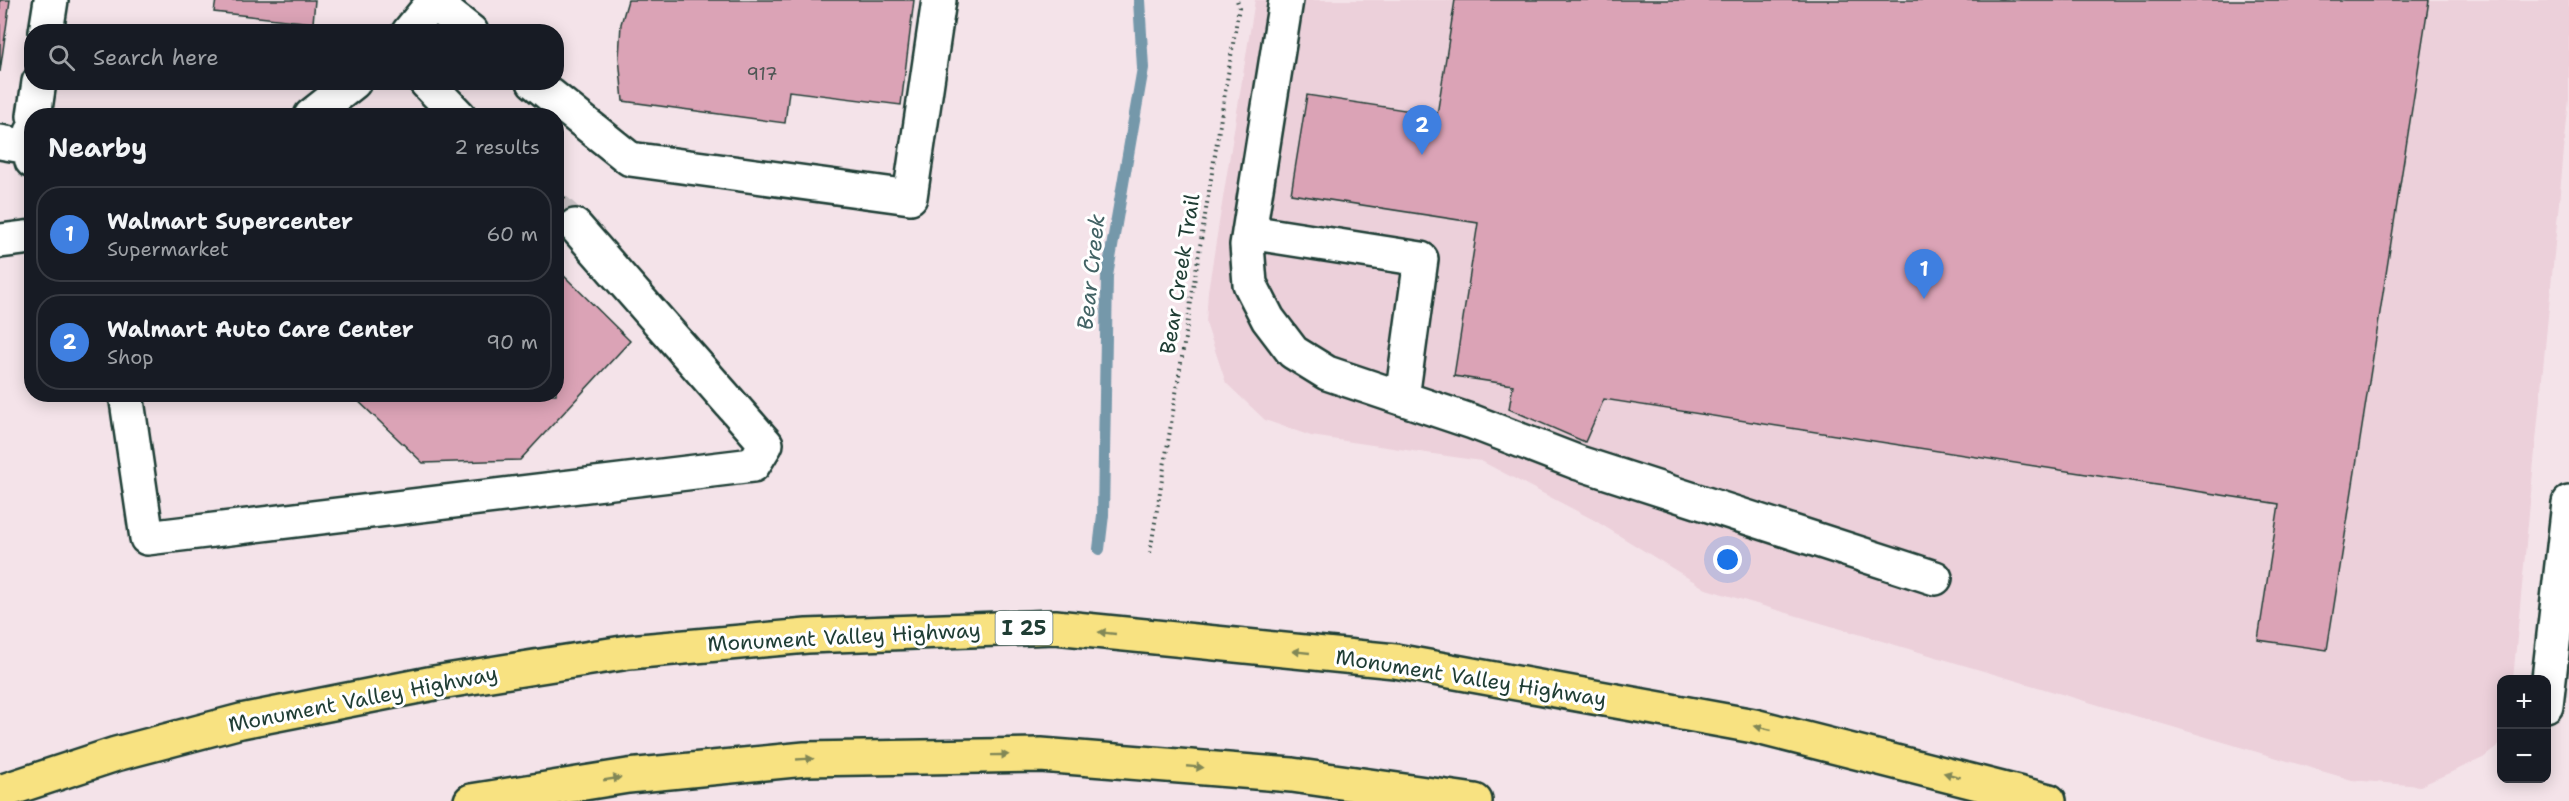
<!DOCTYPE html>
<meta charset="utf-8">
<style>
:root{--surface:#171b24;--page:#242831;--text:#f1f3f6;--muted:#9ea1a6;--line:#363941;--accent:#d93025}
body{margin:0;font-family:"Shantell Sans",sans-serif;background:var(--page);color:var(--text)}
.controls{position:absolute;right:18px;bottom:18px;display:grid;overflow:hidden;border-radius:12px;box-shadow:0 3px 15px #0003}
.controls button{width:54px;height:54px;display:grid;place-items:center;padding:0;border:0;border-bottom:2px solid var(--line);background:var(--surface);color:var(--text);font:30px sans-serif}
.you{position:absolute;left:1728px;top:560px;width:21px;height:21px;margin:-15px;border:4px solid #fff;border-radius:50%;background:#1a73e8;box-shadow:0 0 0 9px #1a73e833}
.badge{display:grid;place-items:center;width:39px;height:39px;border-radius:50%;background:var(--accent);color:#fff;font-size:20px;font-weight:700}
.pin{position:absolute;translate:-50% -50px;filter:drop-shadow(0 2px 3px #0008)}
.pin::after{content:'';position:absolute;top:32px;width:21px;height:18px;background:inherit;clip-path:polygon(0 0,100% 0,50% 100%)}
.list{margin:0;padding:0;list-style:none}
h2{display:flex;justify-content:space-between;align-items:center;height:78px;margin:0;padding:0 24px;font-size:26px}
h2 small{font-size:20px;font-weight:400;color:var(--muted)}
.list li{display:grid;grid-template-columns:39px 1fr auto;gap:18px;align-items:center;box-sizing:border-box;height:96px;margin:0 12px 12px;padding:0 12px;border:2px solid var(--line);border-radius:24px}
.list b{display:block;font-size:22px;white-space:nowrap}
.list p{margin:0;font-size:20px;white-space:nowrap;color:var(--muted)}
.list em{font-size:20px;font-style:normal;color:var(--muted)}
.icon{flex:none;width:33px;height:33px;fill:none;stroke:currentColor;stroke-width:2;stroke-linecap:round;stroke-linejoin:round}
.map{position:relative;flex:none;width:2569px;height:801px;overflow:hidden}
.search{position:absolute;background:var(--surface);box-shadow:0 3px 15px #0003;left:24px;top:24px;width:540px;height:66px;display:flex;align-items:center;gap:15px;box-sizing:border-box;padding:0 21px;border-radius:24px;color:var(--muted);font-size:22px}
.panel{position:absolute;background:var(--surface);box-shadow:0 3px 15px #0003;left:24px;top:108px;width:540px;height:294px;border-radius:24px}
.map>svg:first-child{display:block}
.built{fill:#ecd0da}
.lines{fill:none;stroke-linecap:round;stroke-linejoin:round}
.stream{stroke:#7598aa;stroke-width:12}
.building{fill:#dba3b6;stroke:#1f3d34;stroke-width:1.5}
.minor-tunnel{stroke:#c9c2c5;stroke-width:33;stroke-dasharray:33 16;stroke-linecap:butt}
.minor-casing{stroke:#1f3d34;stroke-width:38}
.highway-casing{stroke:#1f3d34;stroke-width:38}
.path{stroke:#1f3d34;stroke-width:4;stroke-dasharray:1.5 4.5;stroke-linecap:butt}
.minor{stroke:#fff;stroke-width:33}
.highway{stroke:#f8e281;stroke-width:33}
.oneway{fill:#818757}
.labels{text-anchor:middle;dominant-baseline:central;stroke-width:6;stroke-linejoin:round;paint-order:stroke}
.number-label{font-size:18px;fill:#4e5654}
.shield{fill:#fff;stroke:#627771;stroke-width:1.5}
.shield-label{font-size:20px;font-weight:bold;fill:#1f3d34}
.street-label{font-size:21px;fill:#1f3d34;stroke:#fff}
.water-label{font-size:22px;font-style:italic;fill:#436365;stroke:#fff}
</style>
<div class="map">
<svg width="2569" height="801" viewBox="0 0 2569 801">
<rect width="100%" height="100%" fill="#f4e3e9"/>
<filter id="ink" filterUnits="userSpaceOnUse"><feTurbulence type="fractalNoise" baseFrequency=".0167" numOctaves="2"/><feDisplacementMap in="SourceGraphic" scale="12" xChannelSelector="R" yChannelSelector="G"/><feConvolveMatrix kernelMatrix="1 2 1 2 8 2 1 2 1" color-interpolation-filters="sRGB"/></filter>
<g filter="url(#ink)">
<path class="built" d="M1255,0H2569V99L2513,679L2502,680L2501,744L2483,758L2420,786L2352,780L1706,589L1594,520L1481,461L1311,436L1265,420L1226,383L1206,323L1208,291Z"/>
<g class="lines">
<path class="stream" d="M1099,549L1103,515L1107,276L1143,68L1139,0"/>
</g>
<path class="building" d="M0,0H10L0,72Z
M216,0H315L313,23L214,12Z
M628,0H914L901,105L789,91L785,123L623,101L619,57L621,24Z
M1455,0H2429L2327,650L2258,640L2279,504L1604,399L1585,442L1509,409L1513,385L1454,376L1478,223L1291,194L1307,95L1437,115Z
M556,188L584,217L556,245Z
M556,268L630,341L520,460L423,463L351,394H556Z"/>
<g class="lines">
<path class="minor-tunnel" d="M556,209L575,226"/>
<g class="minor-casing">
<path id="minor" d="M1286,0L1247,245L1250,284L1268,319L1293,352L1327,373L1473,422L1579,463L1935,578
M433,2L471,32
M46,32L51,0
M409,32L435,0
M426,82L459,116
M534,82L630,159L910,197L939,0
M34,116L39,82
M311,116L354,82
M32,132L29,147L32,161
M0,142L29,147
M1249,232L1421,259L1402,398
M0,241L32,237
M126,394L147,538L753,465L766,444L575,226
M2546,705L2569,503"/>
</g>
<g class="highway-casing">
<path id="highway" d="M0,792L116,754L241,721L434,683L629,652L807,636L1055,627L1395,661L1754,726L2049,801
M471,801L628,776L805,759L1041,755L1292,775L1475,801"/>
</g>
<path class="path" d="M1150,553L1239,7L1237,0"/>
<use href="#minor" class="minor"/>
<use href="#highway" class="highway"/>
</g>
<defs><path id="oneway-solid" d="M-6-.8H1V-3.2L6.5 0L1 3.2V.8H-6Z" transform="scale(1.5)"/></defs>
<g class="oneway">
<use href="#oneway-solid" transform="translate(1107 633) rotate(-174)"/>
<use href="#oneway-solid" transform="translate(1301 652) rotate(-174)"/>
<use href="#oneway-solid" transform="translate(1763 728) rotate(-167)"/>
<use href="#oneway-solid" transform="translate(1000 755) rotate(-1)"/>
<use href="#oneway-solid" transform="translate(805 759) rotate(-3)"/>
<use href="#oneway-solid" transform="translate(1195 767) rotate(5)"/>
<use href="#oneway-solid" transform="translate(1952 775) rotate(-165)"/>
<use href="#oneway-solid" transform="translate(612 779) rotate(-9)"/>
</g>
</g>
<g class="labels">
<g class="number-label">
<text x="762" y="74">917</text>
</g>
<rect class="shield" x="995.5" y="611" width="57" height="34" rx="4.5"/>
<g class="shield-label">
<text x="1024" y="628">I 25</text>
</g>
<g class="street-label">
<text transform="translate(1180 274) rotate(-81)">Bear Creek Trail</text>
<text transform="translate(844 637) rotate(-3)">Monument Valley Highway</text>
<text transform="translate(1471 678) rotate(9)">Monument Valley Highway</text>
<text transform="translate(363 699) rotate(-11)">Monument Valley Highway</text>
</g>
<g class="water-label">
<text transform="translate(1091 272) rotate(-84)">Bear Creek</text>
</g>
</g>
</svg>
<div class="controls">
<button>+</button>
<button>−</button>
</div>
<div class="you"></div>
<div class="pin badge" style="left:1924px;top:299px;background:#3f7fe0">1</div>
<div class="pin badge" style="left:1422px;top:155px;background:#3f7fe0">2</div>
<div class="search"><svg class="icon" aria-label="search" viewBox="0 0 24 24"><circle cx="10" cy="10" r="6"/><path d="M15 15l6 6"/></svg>Search here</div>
<section class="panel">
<h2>Nearby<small>2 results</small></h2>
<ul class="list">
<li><span class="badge" style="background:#3f7fe0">1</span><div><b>Walmart Supercenter</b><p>Supermarket</p></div><em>60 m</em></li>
<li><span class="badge" style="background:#3f7fe0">2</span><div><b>Walmart Auto Care Center</b><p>Shop</p></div><em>90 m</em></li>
</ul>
</section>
</div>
